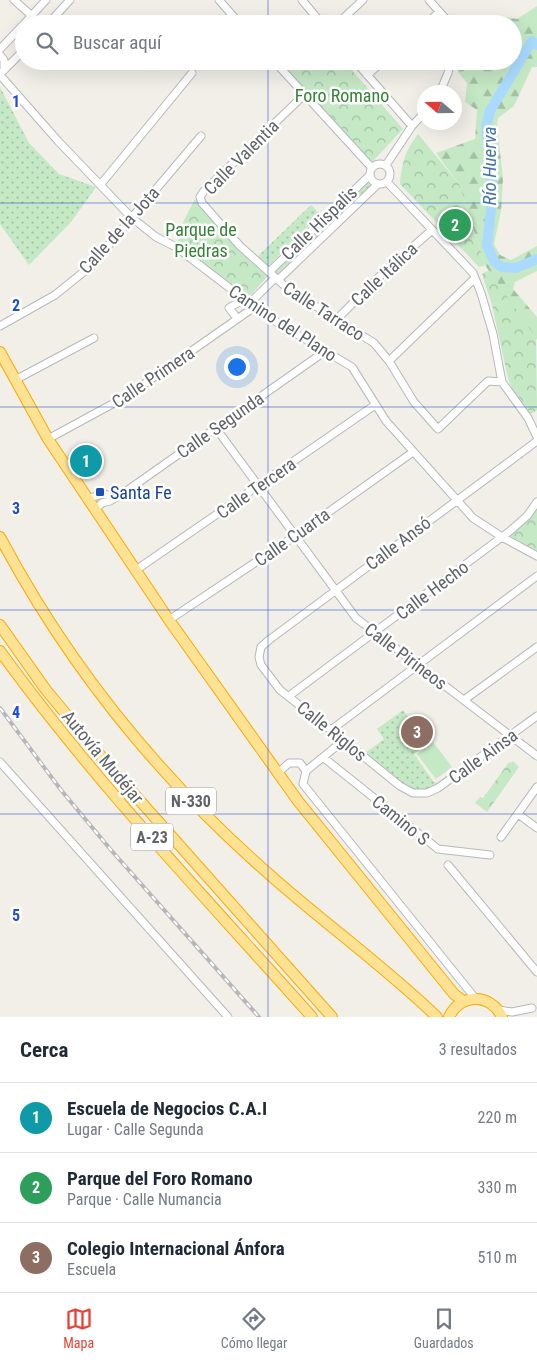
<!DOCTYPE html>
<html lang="es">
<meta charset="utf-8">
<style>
:root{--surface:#fff;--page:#f6f6f7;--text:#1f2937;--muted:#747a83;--line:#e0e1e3;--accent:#ea4335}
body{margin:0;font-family:"Roboto Condensed",sans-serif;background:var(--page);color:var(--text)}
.compass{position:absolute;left:417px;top:85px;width:45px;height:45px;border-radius:50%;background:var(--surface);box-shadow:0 5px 20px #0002;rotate:290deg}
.you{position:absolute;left:236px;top:366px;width:18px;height:18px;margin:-12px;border:4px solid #fff;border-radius:50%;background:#1a73e8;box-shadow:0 0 0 8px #1a73e833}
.badge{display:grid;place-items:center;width:32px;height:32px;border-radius:50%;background:var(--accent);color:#fff;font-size:16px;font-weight:700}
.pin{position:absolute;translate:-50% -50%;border:2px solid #fff;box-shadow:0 1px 5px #0006}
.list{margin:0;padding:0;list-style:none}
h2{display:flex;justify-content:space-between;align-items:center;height:65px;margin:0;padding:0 20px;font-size:21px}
h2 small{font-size:16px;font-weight:400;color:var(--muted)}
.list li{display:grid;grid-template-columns:32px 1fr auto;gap:15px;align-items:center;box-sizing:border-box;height:70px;padding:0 20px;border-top:1px solid var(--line)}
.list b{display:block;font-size:19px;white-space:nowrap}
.list p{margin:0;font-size:16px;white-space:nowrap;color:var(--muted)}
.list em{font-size:16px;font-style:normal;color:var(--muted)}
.icon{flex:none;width:28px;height:28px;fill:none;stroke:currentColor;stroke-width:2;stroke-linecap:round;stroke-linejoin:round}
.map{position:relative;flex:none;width:537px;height:1017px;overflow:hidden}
.search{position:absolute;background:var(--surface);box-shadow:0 5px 20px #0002;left:15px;right:15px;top:15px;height:55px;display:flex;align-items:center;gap:12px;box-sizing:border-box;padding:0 18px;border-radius:28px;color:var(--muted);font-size:19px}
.sheet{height:275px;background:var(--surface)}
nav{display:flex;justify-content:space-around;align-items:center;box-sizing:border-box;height:70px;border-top:1px solid var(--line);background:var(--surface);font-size:14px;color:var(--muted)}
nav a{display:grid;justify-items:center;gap:2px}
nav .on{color:var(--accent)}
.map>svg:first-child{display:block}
.grass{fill:url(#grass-dots)}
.forest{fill:url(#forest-firs)}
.park{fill:url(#park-crowns)}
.pitch{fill:#c5e8c5}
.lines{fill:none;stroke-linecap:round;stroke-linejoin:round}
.river{stroke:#aadaff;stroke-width:10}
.minor-casing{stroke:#b5b8bc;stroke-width:9}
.highway-casing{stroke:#f9ab00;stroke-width:12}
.minor{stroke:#fff;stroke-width:7}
.highway{stroke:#fde293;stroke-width:10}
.rail-casing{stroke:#b6b7b8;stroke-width:4}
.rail{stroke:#fff;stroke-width:2;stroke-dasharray:5.5;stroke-linecap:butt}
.grid{fill:none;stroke:#1d4ed8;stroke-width:1;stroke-opacity:0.55}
.transit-dot{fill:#1a4fb4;stroke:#fff;stroke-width:2}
.labels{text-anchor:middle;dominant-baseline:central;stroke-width:5;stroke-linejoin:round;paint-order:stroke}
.shield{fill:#fff;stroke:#8f9295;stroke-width:1}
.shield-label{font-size:16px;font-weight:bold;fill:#5f6368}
.park-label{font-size:18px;fill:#348238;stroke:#fff}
.street-label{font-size:18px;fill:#5f6368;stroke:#fff}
.transit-label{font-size:18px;fill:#164399;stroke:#fff;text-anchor:start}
.water-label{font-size:19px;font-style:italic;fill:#4174aa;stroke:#fff}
.grid-label{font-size:16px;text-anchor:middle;font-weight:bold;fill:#1d4ed8;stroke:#fff;stroke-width:5;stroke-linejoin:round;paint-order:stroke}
</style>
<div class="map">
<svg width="537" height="1017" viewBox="0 0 537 1017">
<defs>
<pattern id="grass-dots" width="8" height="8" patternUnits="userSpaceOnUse" patternTransform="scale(1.25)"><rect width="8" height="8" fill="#c5e8c5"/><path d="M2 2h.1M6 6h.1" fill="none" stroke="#a3c0a4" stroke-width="1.8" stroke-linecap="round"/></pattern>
<pattern id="forest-firs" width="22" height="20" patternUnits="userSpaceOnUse" patternTransform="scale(1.25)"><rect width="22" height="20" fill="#c5e8c5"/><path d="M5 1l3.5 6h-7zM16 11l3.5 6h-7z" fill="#a3c0a4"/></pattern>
<pattern id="park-crowns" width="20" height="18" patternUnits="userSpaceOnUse" patternTransform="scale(1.25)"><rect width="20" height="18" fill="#c5e8c5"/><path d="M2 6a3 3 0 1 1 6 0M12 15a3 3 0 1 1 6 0" fill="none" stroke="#a3c0a4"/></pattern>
</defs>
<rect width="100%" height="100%" fill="#f1efe8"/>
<path class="grass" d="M0,87L29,143L59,174L96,187L71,222L29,265L0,224Z
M367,182L371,186L281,275L275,274L274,271Z
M311,205L320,214L268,266L258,256Z
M403,710L429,743L414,754L433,781L439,784C427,790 417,793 405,787L365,753L384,739L377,729Z"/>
<path class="forest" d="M537,6V67H532L514,106L498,118L497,124L503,179L501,211L494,244L500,255L511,260L537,246V271L515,282L513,289L537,317V340L485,265L459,184L436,153L475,139L477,110L465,102L467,83L458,72L461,61H513V24H497L505,17L517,19Z"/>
<path class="park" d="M279,61H344L403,129L372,162Z
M418,134L459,184L485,265L479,267L400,184C402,163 405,151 418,134Z
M195,199L224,234L268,276L250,296L244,298L176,247L184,220Z
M489,270L536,338L537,410L531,414L512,388L508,378L492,305L482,274Z
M537,502V556L502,537Z
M513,761L519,767L487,812L475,803L480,797L483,798L509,762L511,763Z"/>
<path class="pitch" d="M433,742L452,767L436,779L417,754Z"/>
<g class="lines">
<path class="river" d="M537,45L532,41L490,111L486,126L493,192L487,245L494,261L501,267L516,268L537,259"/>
<g class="minor-casing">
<path id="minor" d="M14,0L32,16
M219,0L240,24
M302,0L322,24
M429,0L446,19L447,24
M24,24L46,0
M48,24L70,0
M337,24L363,0
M426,24L439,12
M0,49L24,24
M0,55L4,60V70
M274,61L372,168
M355,61L412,126
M200,64L203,61
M0,74L24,50
M0,75L58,141L131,217L156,237L176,247L244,299L253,308L352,367L386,421L473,518L502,537L537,556
M367,75L383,61
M440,92L448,73L450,61
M305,94L204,191L200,197L202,203L240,246L287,288L374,343L389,361L414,402L438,429L488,381L502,382
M370 174a10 10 0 1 1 20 0a10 10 0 1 1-20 0Z
M386,165L412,126L424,113
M387,182L473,273L481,293L493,334L502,382L528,418L537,437
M101,184L192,73
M269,272L370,175
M278,280L378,184
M249,304L275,278
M237,318L229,308L244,299
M338,318L382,274L432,230
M0,326L55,295L91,266L201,136
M389,361L475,278
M15,380L94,338
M215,427L356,618L537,756
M48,439L127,396L253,308
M537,441L269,640L261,647L259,657L261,665L280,690L331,730L400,786L413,793H427L438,788L537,716
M88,499C98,495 106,492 116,497
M95,510L102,503L110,501L125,492L324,352
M136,570L375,405
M169,620L295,536L413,452
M289,696L510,531L527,516L537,502
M464,700L537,647
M331,730L537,576
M324,758L438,849L490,855
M0,762L228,1017
M306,771L344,740
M278,773L289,763H300L306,771L303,784L475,998
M518,814L537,828
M501,837L537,787
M448,865L537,972
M499,1010L512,1012L532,1008"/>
</g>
<g class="highway-casing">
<path id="highway" d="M0,352L48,439L169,620L298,801L454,994L463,1001
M0,537C68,665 160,779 270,875C324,923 384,966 437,1017
M0,625L46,690L110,767L332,1017
M0,651C93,780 206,898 312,1017
M449,1017C460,993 491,993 502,1017"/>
</g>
<use href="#minor" class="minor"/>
<use href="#highway" class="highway"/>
<g class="rail-casing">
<path id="rail" d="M0,708L61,790L111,850L259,1017"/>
</g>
<use href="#rail" class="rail"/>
</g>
<path class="grid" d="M268,0V24M268,61V1017M0,203H537M0,407H537M0,610H537M0,814H537"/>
<rect class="transit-dot" x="95" y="487" width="10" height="10" rx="2.5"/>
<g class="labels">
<g class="shield">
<rect x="166" y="787.5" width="50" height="27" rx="4"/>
<rect x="131" y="823.5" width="42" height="27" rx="4"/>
</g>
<g class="shield-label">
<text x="191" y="801">N-330</text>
<text x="152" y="837">A-23</text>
</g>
<g class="park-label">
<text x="342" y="95">Foro Romano</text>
<text x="201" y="229">Parque de<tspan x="201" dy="21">Piedras</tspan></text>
</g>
<g class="street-label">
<text transform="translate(241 157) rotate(-45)">Calle Valentia</text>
<text transform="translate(319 223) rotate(-44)">Calle Hispalis</text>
<text transform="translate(119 230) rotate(-48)">Calle de la Jota</text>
<text transform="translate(384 274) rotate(-43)">Calle Itálica</text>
<text transform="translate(324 311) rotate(33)">Calle Tarraco</text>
<text transform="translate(283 323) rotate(33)">Camino del Plano</text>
<text transform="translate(153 377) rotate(-34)">Calle Primera</text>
<text transform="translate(220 425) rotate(-35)">Calle Segunda</text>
<text transform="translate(256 488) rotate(-35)">Calle Tercera</text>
<text transform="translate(292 537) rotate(-35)">Calle Cuarta</text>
<text transform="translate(398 543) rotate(-37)">Calle Ansó</text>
<text transform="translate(432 590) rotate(-37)">Calle Hecho</text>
<text transform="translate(406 656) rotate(37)">Calle Pirineos</text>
<text transform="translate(332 731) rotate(39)">Calle Riglos</text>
<text transform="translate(483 756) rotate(-36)">Calle Ainsa</text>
<text transform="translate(103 757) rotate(50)">Autovía Mudéjar</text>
<text transform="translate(401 820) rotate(39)">Camino S</text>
</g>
<g class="transit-label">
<text x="110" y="492">Santa Fe</text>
</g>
<g class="water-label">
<text transform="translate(489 166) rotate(-90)">Río Huerva</text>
</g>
</g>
<g class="grid-label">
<text x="16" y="107">1</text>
<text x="16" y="311">2</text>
<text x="16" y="514">3</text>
<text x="16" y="718">4</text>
<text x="16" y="921">5</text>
</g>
</svg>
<svg class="compass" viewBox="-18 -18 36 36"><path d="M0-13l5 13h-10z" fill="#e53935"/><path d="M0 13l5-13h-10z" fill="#747a83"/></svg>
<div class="you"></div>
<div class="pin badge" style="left:86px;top:461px;background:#0f9aa8">1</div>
<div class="pin badge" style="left:455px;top:225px;background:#2e9e5b">2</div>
<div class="pin badge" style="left:417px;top:732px;background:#8d6e63">3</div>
<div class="search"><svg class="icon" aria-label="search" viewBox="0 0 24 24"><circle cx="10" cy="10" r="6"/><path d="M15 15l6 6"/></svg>Buscar aquí</div>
</div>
<section class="sheet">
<h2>Cerca<small>3 resultados</small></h2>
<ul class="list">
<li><span class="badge" style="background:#0f9aa8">1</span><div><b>Escuela de Negocios C.A.I</b><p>Lugar · Calle Segunda</p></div><em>220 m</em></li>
<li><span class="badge" style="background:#2e9e5b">2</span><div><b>Parque del Foro Romano</b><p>Parque · Calle Numancia</p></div><em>330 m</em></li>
<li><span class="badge" style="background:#8d6e63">3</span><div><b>Colegio Internacional Ánfora</b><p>Escuela</p></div><em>510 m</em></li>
</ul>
</section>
<nav>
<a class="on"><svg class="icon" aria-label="map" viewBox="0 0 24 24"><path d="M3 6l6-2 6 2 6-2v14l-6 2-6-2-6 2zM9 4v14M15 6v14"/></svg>Mapa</a>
<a><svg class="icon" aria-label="directions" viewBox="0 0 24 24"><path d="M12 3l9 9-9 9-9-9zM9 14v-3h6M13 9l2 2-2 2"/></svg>Cómo llegar</a>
<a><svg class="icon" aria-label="saved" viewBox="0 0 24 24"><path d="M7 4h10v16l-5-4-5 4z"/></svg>Guardados</a>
</nav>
